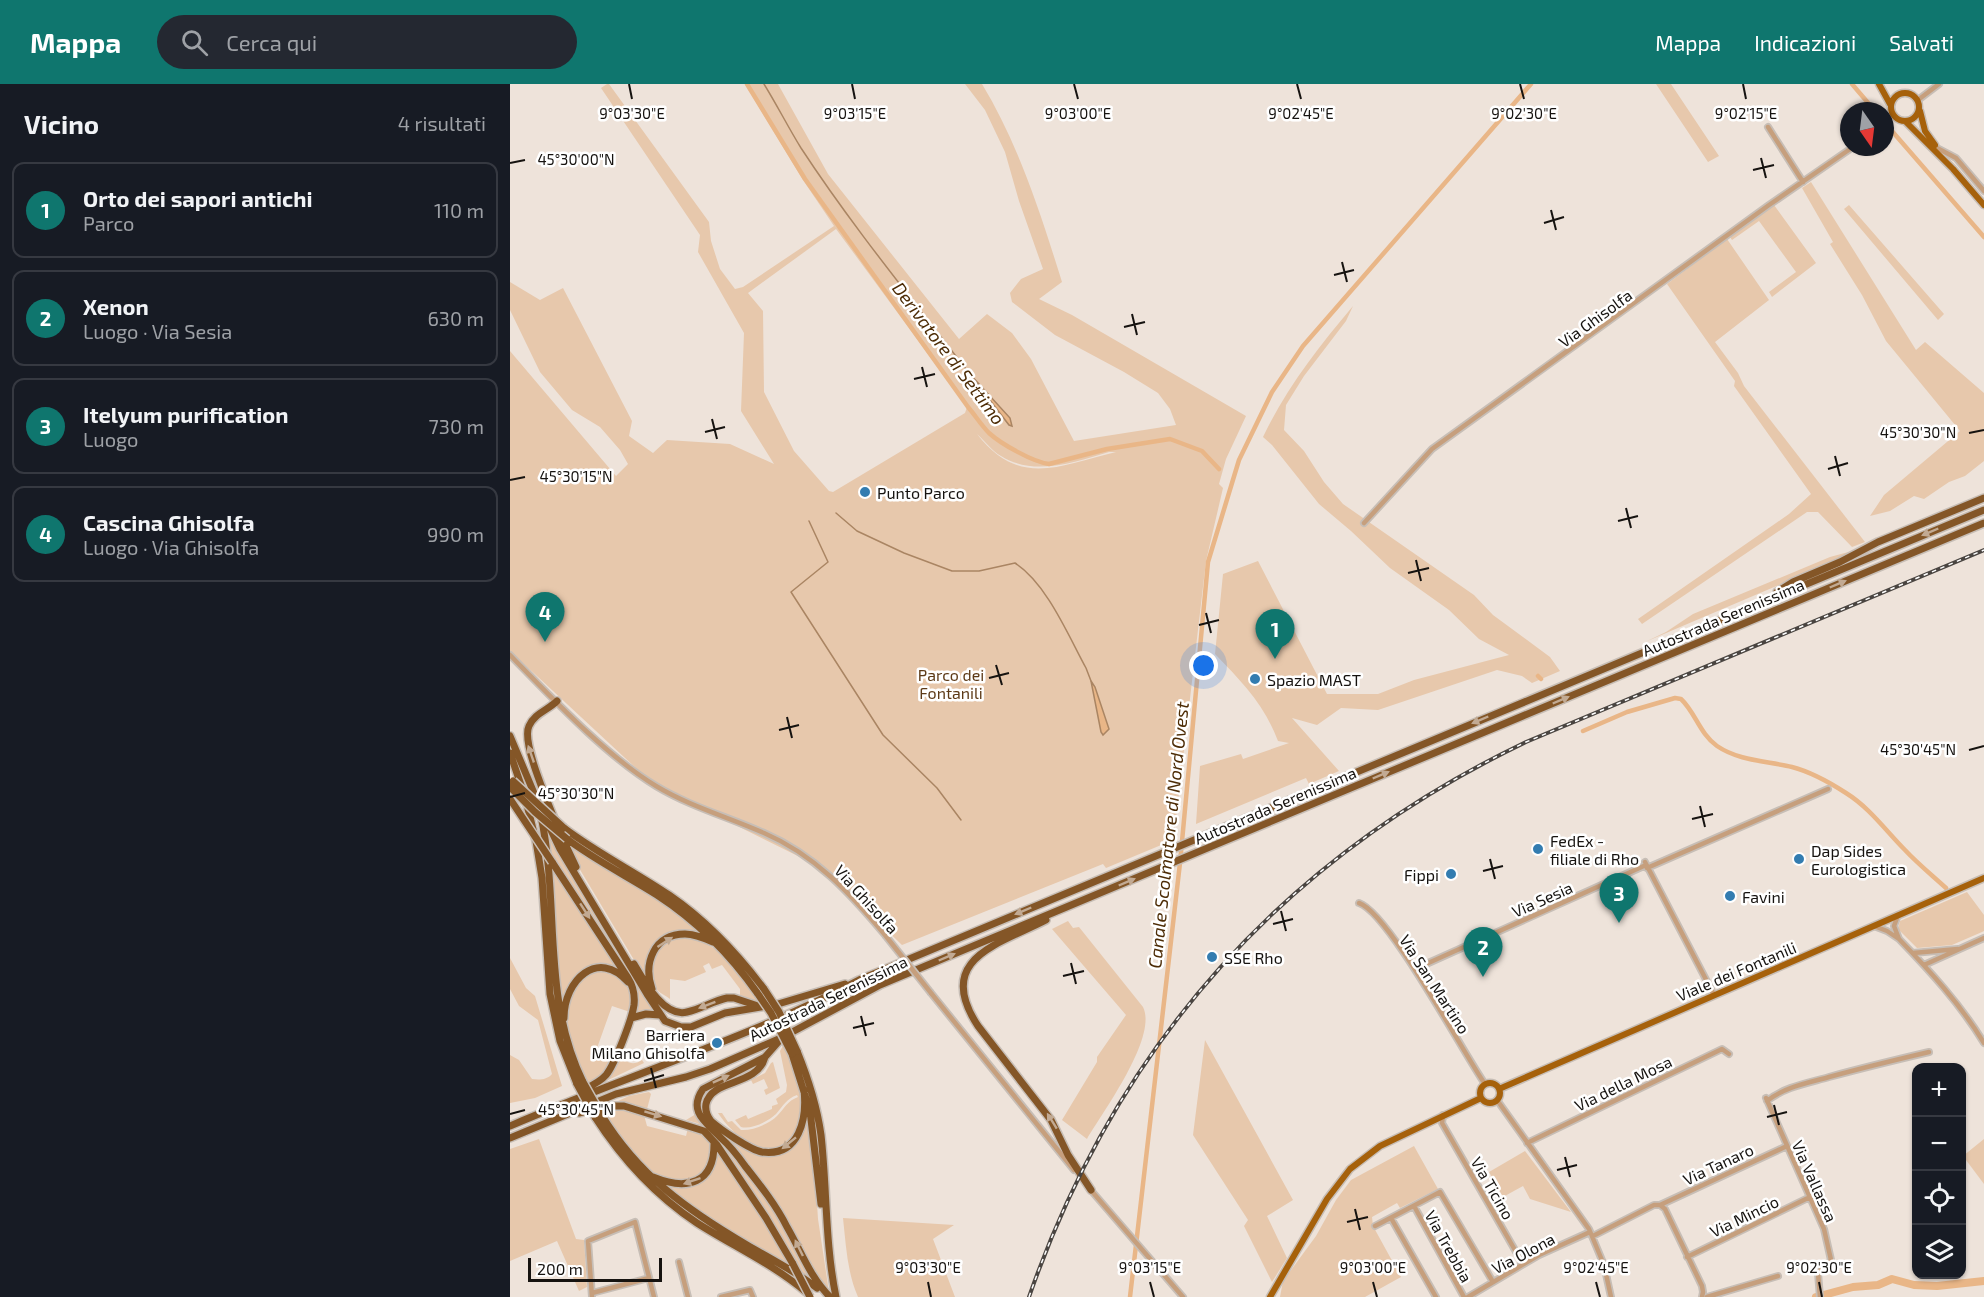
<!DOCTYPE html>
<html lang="it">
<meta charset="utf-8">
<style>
:root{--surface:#171b24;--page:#242831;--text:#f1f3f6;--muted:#9ea1a6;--line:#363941;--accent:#0f766e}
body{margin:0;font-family:"Exo 2",sans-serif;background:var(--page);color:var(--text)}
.controls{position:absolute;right:18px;bottom:18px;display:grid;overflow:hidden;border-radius:12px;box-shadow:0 2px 4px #0004}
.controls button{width:54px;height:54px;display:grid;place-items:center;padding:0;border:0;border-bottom:2px solid var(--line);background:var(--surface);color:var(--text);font:30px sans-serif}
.compass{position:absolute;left:1330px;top:18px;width:54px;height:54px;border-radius:50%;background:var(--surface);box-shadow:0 2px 4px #0004;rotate:166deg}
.scale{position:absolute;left:18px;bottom:15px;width:134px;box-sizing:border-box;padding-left:6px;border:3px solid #161310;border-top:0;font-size:16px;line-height:21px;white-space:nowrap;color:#161310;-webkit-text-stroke:4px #fff;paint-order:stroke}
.you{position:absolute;left:694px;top:582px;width:21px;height:21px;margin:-15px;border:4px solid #fff;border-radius:50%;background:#1a73e8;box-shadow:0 0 0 9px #1a73e833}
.badge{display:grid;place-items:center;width:39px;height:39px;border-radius:50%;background:var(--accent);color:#fff;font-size:20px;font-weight:700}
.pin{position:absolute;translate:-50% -50px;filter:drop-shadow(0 2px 3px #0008)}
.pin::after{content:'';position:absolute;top:32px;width:21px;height:18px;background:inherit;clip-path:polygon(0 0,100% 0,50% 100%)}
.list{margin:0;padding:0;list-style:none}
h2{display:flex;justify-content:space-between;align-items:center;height:78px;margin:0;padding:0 24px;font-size:26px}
h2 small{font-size:20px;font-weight:400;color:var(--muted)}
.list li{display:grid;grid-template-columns:39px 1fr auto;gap:18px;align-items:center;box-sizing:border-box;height:96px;margin:0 12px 12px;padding:0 12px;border:2px solid var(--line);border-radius:12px}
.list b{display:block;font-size:22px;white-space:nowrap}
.list p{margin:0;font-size:20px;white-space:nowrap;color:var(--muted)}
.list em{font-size:20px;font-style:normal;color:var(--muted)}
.icon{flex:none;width:33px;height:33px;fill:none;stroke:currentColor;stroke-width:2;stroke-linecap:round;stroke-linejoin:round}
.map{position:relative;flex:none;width:1474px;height:1213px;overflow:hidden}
header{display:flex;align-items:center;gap:36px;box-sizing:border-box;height:84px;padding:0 30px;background:var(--accent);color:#fff}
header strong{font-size:28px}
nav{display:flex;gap:33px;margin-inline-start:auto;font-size:21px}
.search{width:420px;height:54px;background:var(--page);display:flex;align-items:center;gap:15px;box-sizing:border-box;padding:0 21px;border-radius:33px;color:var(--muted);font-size:22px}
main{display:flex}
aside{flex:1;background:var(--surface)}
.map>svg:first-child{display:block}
.green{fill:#e7c8ac;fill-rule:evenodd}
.water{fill:#e9b687;stroke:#aa8563;stroke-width:1.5}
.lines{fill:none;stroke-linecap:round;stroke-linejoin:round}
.stream{stroke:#aa8563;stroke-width:1.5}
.canal{stroke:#e9b687;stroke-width:4.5}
.river{stroke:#e9b687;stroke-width:8}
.minor-casing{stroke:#c7beb6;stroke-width:8}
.major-casing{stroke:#c7beb6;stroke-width:9}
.highway-casing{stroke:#c7beb6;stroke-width:10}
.minor{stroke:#c69f7d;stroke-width:4.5}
.major{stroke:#a6610b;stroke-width:6}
.highway{stroke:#845627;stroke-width:7}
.rail-casing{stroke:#4a4541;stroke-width:4}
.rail{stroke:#fff;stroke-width:1.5;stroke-dasharray:4.5;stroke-linecap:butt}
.minor-bridge-casing{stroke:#c7beb6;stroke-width:8;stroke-linecap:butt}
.highway-bridge-casing{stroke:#c7beb6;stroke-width:10;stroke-linecap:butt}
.minor-bridge{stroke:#c69f7d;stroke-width:4.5}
.highway-bridge{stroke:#845627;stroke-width:7}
.oneway{fill:#c2aa93}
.ticks{fill:none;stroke:#161310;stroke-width:2}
.poi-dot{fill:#337cb0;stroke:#fff;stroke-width:2}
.labels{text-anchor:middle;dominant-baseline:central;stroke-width:5;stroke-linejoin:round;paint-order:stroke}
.street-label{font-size:16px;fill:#161310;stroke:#fff}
.poi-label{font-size:16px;fill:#161310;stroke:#fff;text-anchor:start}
.park-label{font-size:16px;fill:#5d3a17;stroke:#fff}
.water-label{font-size:18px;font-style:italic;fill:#4d2c06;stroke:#fff}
.ticks-label{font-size:15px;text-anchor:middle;fill:#161310;stroke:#fff;stroke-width:5;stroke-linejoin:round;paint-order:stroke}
</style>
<header>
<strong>Mappa</strong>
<div class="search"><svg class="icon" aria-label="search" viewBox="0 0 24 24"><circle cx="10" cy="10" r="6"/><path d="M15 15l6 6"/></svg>Cerca qui</div>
<nav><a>Mappa</a><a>Indicazioni</a><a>Salvati</a></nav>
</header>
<main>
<aside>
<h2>Vicino<small>4 risultati</small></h2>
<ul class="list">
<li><span class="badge">1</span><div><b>Orto dei sapori antichi</b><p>Parco</p></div><em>110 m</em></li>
<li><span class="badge">2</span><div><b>Xenon</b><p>Luogo · Via Sesia</p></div><em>630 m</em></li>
<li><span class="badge">3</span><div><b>Itelyum purification</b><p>Luogo</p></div><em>730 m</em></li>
<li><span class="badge">4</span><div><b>Cascina Ghisolfa</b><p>Luogo · Via Ghisolfa</p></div><em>990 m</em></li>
</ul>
</aside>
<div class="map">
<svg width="1474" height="1213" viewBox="0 0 1474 1213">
<rect width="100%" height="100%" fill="#eee3da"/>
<path class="green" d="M97,0H99L199,138L201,157L210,185L225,205L233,203L324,142L293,96L235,0H268L318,90L449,255L477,230L502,249L521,275L564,357L666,341L660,325L648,309L614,288L545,251L502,218L500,209L511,195L533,185L509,117L495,68L475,26L455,0H472C509,61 531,131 552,198L529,215L562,231L736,332L716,375L709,400L713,404L696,477L664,752L657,755L656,759L596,784L593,780L392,861L312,784L143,700L0,567V267L106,392L118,380L110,366L90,343L62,326L30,288L0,226V198L30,216L53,204L122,337L119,352L143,369L157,356L220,360L264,380L231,327L234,249L188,168L190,151L91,4ZM326,145L457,323L455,329L450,332L323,408L319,407L284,367L254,308L253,227L238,209ZM467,350C475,357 482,367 491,372C525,393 564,378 599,368H606C550,381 510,405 467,350Z
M1146,0H1161L1209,72L1198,78Z
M1301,98L1406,266L1415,258L1474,309V377L1455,392L1439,398L1414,415L1404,412L1380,427L1360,432L1374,411L1450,347L1376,257L1352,211L1320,160L1323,158L1292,104Z
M1264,121L1306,179L1262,213L1259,208L1286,188L1249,137L1222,156L1220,153Z
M1339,121L1434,230L1428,236L1334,125Z
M1217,155L1259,216L1205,258L1228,289L1234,302L1355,458L1342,463L1308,428H1297L1132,540L1128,535L1279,430L1301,410L1224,302L1225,297L1157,200Z
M843,222L836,237L794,292L776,321L774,346L794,367L814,398L833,420L964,511L983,531L1040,573L1050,587L1022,599L1012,592L987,586L868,626L831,624L807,641L782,634L829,687L799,700L796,694L686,740L690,682L731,670L733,675L779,659L768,657C754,620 732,598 705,570L713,490L748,477L817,610H868L904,596L999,571L969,555L939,526L880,484L841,447L809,420L762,361L753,353C777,303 807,265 843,222Z
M1342,467L1325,477L1135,558L1156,548L1183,530L1320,473Z
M39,750L145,927L144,928H126L127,910L125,900L40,768L38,751Z
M56,758L149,815L196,852L182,849L148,858L136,896L69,784Z
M41,781L113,889L96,883C67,895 61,891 53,923L48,901Z
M1457,808L1474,831V847L1472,848L1442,861L1407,864L1388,845L1390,837Z
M558,837L563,844L569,843L633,923C648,953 593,1028 577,1055L552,1036L587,978V973L616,931L542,845Z
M171,853C212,857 229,888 251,918L238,916L230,912V905L212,881L202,885L199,879L193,882L196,888L175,897L160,895V915C157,912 151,910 148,907C143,902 142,896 142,889C142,868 150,857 171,853Z
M0,874L16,904L25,912L52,1002L25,1014L0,1019V971L9,976L22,995C29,996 37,996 42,990L28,936L9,922L0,905Z
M96,887C116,894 123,907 120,928L102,922L86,967L103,974L96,988L78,1002C64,971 46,936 65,904C72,893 81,886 96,887Z
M695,956L783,1116L757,1132L777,1174L762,1198L734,1142L738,1136L683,1051Z
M274,960C287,982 302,1029 283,1053C260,1083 223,1052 208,1029H212L218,1038L222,1037L231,1046C242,1047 259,1040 267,1032C275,1024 277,1017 288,1013L287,1011C276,1015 274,1021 266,1030C259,1037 241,1046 231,1043L225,1036L236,1031L238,1035L262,1025V1022L268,1020L266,1015L276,1008L277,1001L270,967Z
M110,971C116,979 123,982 132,976L134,979L94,998Z
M263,978L270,1004L256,1011L254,1006L258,1004L254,995L243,1000L241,996L255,989L261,979Z
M139,1008L141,1010L137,1025L106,1018L119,1012Z
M195,1009L191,1023L193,1031L238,1064L274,1067L298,1032L303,1059L308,1135L319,1208L312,1202L286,1153L199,1040C191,1028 186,1022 195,1009Z
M102,1025H113L134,1031L137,1042L176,1052L178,1044C184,1046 191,1048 195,1052C211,1069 194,1096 174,1098C165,1099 150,1094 142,1089L110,1055L92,1027Z
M186,1030C231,1079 271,1129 298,1190L297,1192L289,1187L200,1048L187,1039L176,1036Z
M29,1055L66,1155L74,1156L77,1203L69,1207L47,1157L0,1177V1065Z
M1474,1055V1100L1453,1072Z
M904,1062L928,1105L890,1124L887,1119L862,1133L863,1142L891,1193L855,1213H770L773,1197L806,1152L826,1116L841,1096Z
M1015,1067L1061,1128L1020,1115L1013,1102L993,1113L979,1088Z
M209,1069L267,1155L280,1182L184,1127L150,1098C175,1108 202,1099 206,1070Z
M333,1134L444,1141L423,1155L445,1213H348C337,1188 336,1161 333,1134Z"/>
<path class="water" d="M459,289L500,334L502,342L499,341Z
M581,597L585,603L599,645L593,651L591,648Z"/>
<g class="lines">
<path class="stream" d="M254,0C267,21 278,43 291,64C342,142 402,215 459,289
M326,429L347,447L394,469L442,487H469L505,479C537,500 558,551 576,584L581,597
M299,437L318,478L281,508L373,651L427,704L451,736"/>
<path class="canal" d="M237,0L295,95L458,323C465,331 471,341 479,349C491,360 523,378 539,380L597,365L660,355L692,367L709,385
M1342,0L1365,27
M1375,39L1474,153
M1028,592L1031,595
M1073,647L1117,628L1165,614L1171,615C1185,628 1190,650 1207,662C1229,677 1257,677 1282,683C1301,688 1319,698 1336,709C1360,724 1376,747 1395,766C1408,780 1423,792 1436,804
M620,1213L670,779L698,478L729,376L762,308L793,262L1021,0"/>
<path class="river" d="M1306,1213L1343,1203L1368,1201L1382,1195L1404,1201L1427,1202L1474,1197"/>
<g class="minor-casing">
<path id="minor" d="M1408,16L1429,0
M1258,43L1293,98
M1427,64L1446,74L1474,107
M854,439L922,365L1259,121L1343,63
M0,571C42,614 95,671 146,702C179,722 218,733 254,749C305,771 340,809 375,851
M1135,778L1204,911
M1137,784L1318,705
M849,819C879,829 952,967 975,1000
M1364,842L1377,847L1389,855L1384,842L1388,831
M1389,855C1420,887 1451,921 1474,959
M1403,869L1448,865
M1414,881L1474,854
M905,885L1136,781
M421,909L564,1086
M1256,1014L1314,1145L1321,1176L1308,1189L1310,1213
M987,1016L1079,1145L1094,1181L1101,1213
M1257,1017C1274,1003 1298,999 1319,993C1352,984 1385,976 1419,968
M933,1031L932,1039L1013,1180
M1017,1059L1212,965L1219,970
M579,1104L673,1213
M1150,1121L1277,1062
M904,1122L954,1213
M881,1134L926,1213
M865,1142L930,1108L983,1198
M1083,1152L1144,1121H1150L1155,1125L1192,1202L1193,1208L1192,1213
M1177,1173L1300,1113
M169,1178L178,1213
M82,1209L139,1194
M82,1213L78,1157L125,1138L144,1213
M211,1213L240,1206L243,1213
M958,1213L1029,1171L1080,1148
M1197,1213L1268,1192"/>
</g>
<g class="major-casing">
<path id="major" d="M1369,0L1380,20
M1381 23a14 14 0 1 1 28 0a14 14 0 1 1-28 0Z
M1410,27L1415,47L1425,61
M1396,38L1443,85L1474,121
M970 1009a10 10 0 1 1 20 0a10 10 0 1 1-20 0Z
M989,1005L1474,794
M760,1213L817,1115L840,1085L870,1062L971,1014"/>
</g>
<g class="highway-casing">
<path id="highway" d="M1267,508L1283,498L1330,478L1368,458L1474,414
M0,652L29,721L50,765L137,910L155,937L171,943H181L215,929L268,920L335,900
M0,669L13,707
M16,717L26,757L32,794L40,910L50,957L67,1000
M31,732C50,822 31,912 73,998
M45,737C38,718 11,658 19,642C24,630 38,626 47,617
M54,744C87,769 125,788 159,811C197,837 227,869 254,905
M49,747L66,783
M57,755C85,776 117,792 147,811C187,837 220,870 248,910
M42,778L118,894C123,902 125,912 124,921C122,935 105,980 96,991C90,998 81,1002 73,1006
M536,836C490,860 423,874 468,942L541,1036L558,1071L581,1106
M124,880C134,897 154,934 177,928C191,925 203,917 217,914H224L248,922
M142,905C133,879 144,850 175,850C185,850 194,854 203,858
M54,934C54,896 88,864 118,898
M121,934L136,930L150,931
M270,956L255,973L193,1005C177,1028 197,1039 211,1054C220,1062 228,1072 235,1082C250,1101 266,1121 277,1143C291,1167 300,1193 320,1213
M287,967C298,994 307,1022 311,1051C317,1105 315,1160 326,1213
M282,970L300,1027L311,1120
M255,973C247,1003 202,994 196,1020C195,1026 197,1032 201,1037C210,1045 240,1066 252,1068C290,1073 297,1034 294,1006
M69,1029L96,1022H114L194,1047L207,1061L256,1134L283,1180
M91,1030C128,1091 177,1126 237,1161C261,1175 285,1187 307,1204
M85,1033C112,1075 145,1111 187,1139C223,1162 263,1180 296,1208
M0,1042C116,992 237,955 349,896L1474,426
M0,1054L106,1010L176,993L200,985L271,954L370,901L1474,439
M143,1093C177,1107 205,1100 204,1058"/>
</g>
<use href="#minor" class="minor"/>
<use href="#major" class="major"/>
<use href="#highway" class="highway"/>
<g class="rail-casing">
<path id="rail" d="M519,1213C607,960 774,774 1016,658L1474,466"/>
</g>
<use href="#rail" class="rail"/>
<g class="minor-bridge-casing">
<path id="minor-bridge" d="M375,851L421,909"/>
</g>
<g class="highway-bridge-casing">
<path id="highway-bridge" d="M3,697L54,744
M0,703L25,728L57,755
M0,715L42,778
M254,905L269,928L287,967
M248,910L261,929L282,970
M73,998L91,1030
M67,1000L85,1033
M283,1180L300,1213"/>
</g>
<use href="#minor-bridge" class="minor-bridge"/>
<use href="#highway-bridge" class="highway-bridge"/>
</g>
<defs><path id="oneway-solid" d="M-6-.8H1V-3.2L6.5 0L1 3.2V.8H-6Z" transform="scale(1.5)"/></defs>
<g class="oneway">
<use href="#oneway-solid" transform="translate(1420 448) rotate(157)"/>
<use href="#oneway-solid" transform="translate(1328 500) rotate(-23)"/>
<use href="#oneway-solid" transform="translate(1051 616) rotate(-23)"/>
<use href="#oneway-solid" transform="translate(970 636) rotate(157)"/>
<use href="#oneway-solid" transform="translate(21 670) rotate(-109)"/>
<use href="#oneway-solid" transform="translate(871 691) rotate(-23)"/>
<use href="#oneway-solid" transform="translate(617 798) rotate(-23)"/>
<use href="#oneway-solid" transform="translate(75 827) rotate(57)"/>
<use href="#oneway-solid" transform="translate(513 827) rotate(157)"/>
<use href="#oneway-solid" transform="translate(155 858) rotate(-33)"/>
<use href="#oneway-solid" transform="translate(437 873) rotate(-23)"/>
<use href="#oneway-solid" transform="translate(197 921) rotate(159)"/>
<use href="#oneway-solid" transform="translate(211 995) rotate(-24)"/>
<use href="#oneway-solid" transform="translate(143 1030) rotate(17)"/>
<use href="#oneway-solid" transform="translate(542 1037) rotate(-122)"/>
<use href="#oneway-solid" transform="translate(279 1059) rotate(141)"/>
<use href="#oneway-solid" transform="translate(182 1097) rotate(161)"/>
<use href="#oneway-solid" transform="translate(289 1164) rotate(-116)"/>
</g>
<path class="ticks" d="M119,0L122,15M342,0L345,15M564,0L568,15M787,0L791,15M1010,0L1014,15M1233,0L1236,15M1251,74L1256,94M0,79L15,76M1243,86L1264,81M1041,126L1046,146M1034,139L1054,133M832,178L837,198M824,191L844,186M622,230L627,251M614,243L635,238M412,283L417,303M404,295L425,290M202,335L207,355M195,348L215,343M1459,349L1474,346M1325,372L1330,392M1318,385L1338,379M0,396L15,393M1116,424L1121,444M1108,437L1128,432M906,476L911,497M898,489L919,484M696,529L701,549M689,541L709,536M486,581L492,601M479,594L499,589M277,633L282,654M269,646L289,641M1459,666L1474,662M0,713L15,709M1190,722L1195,743M1182,735L1203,730M980,775L985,795M973,787L993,782M771,827L776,847M763,840L783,835M561,879L566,900M553,892L574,887M351,932L356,952M343,944L364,939M141,984L146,1004M134,997L154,991M1264,1021L1269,1041M0,1030L15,1026M1257,1033L1277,1028M1055,1073L1060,1093M1047,1086L1067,1081M845,1125L850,1146M837,1138L858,1133M418,1198L421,1213M640,1198L644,1213M863,1198L867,1213M1086,1198L1090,1213M1309,1198L1312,1213"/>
<g class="poi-dot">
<circle cx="355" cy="408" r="6"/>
<circle cx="745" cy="595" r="6"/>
<circle cx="1028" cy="765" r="6"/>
<circle cx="1289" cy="775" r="6"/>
<circle cx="941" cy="790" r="6"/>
<circle cx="1220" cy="812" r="6"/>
<circle cx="702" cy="873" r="6"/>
<circle cx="207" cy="959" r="6"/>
</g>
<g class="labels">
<g class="street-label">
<text transform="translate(1085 234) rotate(-36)">Via Ghisolfa</text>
<text transform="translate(1213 533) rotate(-23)">Autostrada Serenissima</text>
<text transform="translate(765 721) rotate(-23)">Autostrada Serenissima</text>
<text transform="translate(357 815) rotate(48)">Via Ghisolfa</text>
<text transform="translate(1032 815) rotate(-24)">Via Sesia</text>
<text transform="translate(1226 887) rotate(-23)">Viale dei Fontanili</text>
<text transform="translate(925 900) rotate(57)">Via San Martino</text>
<text transform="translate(318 914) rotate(-26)">Autostrada Serenissima</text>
<text transform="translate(1113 999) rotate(-26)">Via della Mosa</text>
<text transform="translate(1208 1080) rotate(-25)">Via Tanaro</text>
<text transform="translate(1305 1097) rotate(66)">Via Vallassa</text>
<text transform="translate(983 1104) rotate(60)">Via Ticino</text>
<text transform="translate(1234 1132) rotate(-26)">Via Mincio</text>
<text transform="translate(939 1162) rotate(61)">Via Trebbia</text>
<text transform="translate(1013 1169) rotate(-28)">Via Olona</text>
</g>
<g class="poi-label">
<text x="367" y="408">Punto Parco</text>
<text x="757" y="595">Spazio MAST</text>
<text x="1040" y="756">FedEx -<tspan x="1040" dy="18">filiale di Rho</tspan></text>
<text x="1301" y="766">Dap Sides<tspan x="1301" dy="18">Eurologistica</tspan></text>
<text x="929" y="790" text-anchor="end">Fippi</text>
<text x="1232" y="812">Favini</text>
<text x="714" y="873">SSE Rho</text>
<text x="195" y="950" text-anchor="end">Barriera<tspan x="195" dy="18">Milano Ghisolfa</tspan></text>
</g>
<g class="park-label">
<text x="441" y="590">Parco dei<tspan x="441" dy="18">Fontanili</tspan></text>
</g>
<g class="water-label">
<text transform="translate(439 269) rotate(53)">Derivatore di Settimo</text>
<text transform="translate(658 751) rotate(-84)">Canale Scolmatore di Nord Ovest</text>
</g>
</g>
<g class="ticks-label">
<text x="345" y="35">9°03'15"E</text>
<text x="791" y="35">9°02'45"E</text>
<text x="1014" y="35">9°02'30"E</text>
<text x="122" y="35">9°03'30"E</text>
<text x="568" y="35">9°03'00"E</text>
<text x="1236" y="35">9°02'15"E</text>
<text x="66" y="81">45°30'00"N</text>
<text x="1408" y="354">45°30'30"N</text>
<text x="66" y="398">45°30'15"N</text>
<text x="1408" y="671">45°30'45"N</text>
<text x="66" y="715">45°30'30"N</text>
<text x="66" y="1031">45°30'45"N</text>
<text x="418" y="1189">9°03'30"E</text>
<text x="640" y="1189">9°03'15"E</text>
<text x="863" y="1189">9°03'00"E</text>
<text x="1086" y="1189">9°02'45"E</text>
<text x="1309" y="1189">9°02'30"E</text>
</g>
</svg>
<div class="controls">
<button>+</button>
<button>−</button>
<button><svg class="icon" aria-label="locate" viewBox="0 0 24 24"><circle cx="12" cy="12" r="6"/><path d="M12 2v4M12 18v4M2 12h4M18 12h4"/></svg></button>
<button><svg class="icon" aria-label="layers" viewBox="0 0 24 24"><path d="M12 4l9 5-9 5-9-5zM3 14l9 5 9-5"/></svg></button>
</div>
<svg class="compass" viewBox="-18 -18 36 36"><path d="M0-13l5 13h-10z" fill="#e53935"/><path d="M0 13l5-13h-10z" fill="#9ea1a6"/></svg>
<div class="scale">200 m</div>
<div class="you"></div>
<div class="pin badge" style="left:765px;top:575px">1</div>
<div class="pin badge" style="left:973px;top:893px">2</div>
<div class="pin badge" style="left:1109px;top:839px">3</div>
<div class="pin badge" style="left:35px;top:558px">4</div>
</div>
</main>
